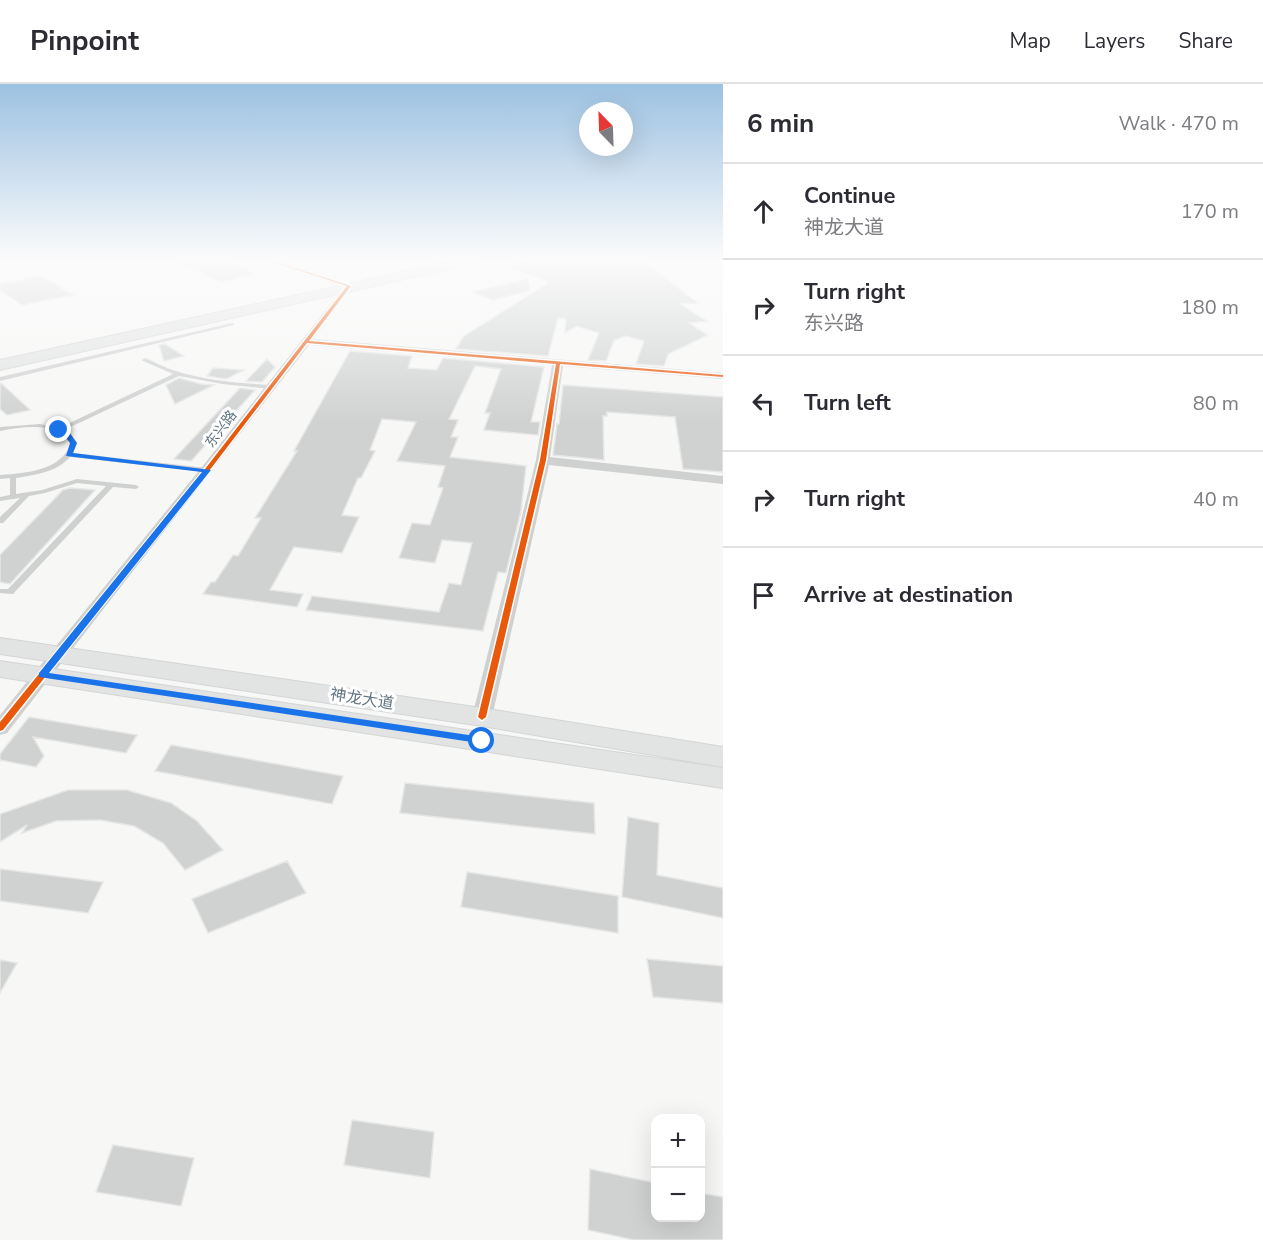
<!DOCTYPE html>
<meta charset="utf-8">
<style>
:root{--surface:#fff;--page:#f2f2f3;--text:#2b2b33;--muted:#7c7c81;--line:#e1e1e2}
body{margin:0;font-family:"Nunito Sans","Noto Sans SC",sans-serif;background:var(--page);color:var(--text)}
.controls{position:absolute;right:18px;bottom:18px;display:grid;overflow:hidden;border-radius:12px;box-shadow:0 6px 24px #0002}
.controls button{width:54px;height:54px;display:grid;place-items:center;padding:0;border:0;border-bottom:2px solid var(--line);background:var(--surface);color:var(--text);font:30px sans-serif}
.compass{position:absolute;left:579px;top:18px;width:54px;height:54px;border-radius:50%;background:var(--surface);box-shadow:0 6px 24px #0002;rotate:337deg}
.stop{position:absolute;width:18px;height:18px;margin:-14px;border:4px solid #1a73e8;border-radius:50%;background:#fff}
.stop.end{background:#1a73e8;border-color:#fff;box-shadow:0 2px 6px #0008}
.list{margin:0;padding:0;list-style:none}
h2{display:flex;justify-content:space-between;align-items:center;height:78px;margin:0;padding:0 24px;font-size:26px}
h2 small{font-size:20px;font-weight:400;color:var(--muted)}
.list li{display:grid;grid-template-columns:39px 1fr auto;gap:18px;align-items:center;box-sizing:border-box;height:96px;padding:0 24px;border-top:2px solid var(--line)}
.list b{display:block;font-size:22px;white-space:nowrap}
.list p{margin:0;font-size:20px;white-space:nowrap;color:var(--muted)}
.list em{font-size:20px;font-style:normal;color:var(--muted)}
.icon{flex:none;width:33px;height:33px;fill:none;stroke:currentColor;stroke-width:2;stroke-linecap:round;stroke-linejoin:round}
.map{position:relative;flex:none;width:723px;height:1156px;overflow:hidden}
header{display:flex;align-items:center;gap:36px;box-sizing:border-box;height:84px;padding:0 30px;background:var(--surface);border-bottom:2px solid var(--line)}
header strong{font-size:28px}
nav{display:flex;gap:33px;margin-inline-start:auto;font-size:21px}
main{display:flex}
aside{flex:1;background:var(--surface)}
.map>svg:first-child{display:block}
.building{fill:#d0d2d2;stroke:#e6e6e6;stroke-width:1.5}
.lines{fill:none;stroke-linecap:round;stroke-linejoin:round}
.secondary-casing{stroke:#d4d5d6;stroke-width:2}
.service{fill:#cfd1d1;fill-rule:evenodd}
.minor{fill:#cfd1d1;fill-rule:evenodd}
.tertiary{fill:#cfd1d1;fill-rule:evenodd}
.secondary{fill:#e2e3e3;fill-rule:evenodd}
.cycleway-casing{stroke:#fff;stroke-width:3}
.cycleway{fill:#e8590c;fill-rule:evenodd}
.route{fill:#1a73e8}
.labels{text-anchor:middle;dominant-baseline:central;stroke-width:6;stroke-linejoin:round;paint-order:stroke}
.far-street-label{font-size:14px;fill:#617682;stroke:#fff}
.street-label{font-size:16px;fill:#617682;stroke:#fff}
</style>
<header>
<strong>Pinpoint</strong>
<nav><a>Map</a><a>Layers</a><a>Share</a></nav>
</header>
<main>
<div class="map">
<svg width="723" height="1156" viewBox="0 0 723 1156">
<rect width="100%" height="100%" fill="#f7f7f6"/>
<path class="building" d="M173,176H223L255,190L221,198Z
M533,176H611V179L647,180L698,219L680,220L707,237L689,239L708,251L668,270L664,282L636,280L644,257L626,252L614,256L606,277L588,276L599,249L577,242L565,249L566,235L558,234L548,272L456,265L464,252L547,200L546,196L504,182Z
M42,192L73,211L22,221L0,206V200Z
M528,195L530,207L493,216L472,208Z
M165,260L184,272L164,277L159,261Z
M350,267L412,272L408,284L437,286L443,274L544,283L531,338H540L538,351L484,346L490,329H485L501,285L475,282L449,335L458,336L451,353H458L450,373L526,382L521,427L506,489L498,488L483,547L306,526L312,512L439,528L449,499L461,501L472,459L442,456L435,479L399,474L412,439L430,441L443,404L438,403L445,382L397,377L416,338L382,335L370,366L375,367L361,394H358L342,431L359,433L342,469L294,463L270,506L303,510L297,523L203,510L211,498H215L233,471L238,472L261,434H255L297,367H294Z
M267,275L275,283L262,298L246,297Z
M213,284L244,286L226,295L207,292Z
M179,294L201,300L214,301L175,320L166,301Z
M0,299H1L30,326L7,331L0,325Z
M563,301L723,313V388L683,385L675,333L607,328V332H603L604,376L553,371L557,340H559Z
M240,304L255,306L191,377L174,375Z
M70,404L95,406L10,500L0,498V471L63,406Z
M29,633L137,651L126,669L33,653L44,672L36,683L0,676V670Z
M171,661L343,692L332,720L155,687Z
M405,699L594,719L595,750L400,729Z
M68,706H127L171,719L197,737L223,766L185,786L163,759L134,742L100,736L56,737L22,749L27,741L0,758V730Z
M628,733L659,739L657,791L723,804V834L622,813Z
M287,777L306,809L208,849L192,815Z
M0,785L103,798L88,829L0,817Z
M467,788L618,812V849L461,823Z
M647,875L723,882V919L653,913Z
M0,876L17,879L0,909Z
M352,1036L434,1048L430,1094L344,1081Z
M113,1061L194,1074L181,1122L96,1108Z
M590,1085L656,1099V1134H700V1109L723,1113V1156H634L588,1146Z"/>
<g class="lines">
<g class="secondary-casing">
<path id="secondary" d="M457,176H478L472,180L0,286V276Z
M0,554L482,624L723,663V683L482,642L0,570Z
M0,577L723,684V704L0,593Z"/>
</g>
<path class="service" d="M232,239L234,240V241L0,297V293Z
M145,274C155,278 165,284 176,287C207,297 239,299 271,301L274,303L271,305L222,300L179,292L64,346L71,350L77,359L73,369L207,384L210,386L207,388L70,373C57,388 35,391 16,394V410L42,406L77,395L136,401L139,403L136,405L113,403L13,510L0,509V505H8L106,402L77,399L45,409L29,412L3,439H0V433L20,414L0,417V413L10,411V394L0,395V391C26,389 61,387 71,359C55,337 23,343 0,347V343L40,340L59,344L173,290L143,277L142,276Z"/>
<path class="minor" d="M346,200L353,202L313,255L723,289V295L563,282L550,373L723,392V400L549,381L492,633L489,638H475L472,633L536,376L552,281L309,261L7,649L0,651V631L202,383Z"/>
<path class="tertiary" d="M263,176H278L355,202L345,204Z"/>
<use href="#secondary" class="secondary"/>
<g class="cycleway-casing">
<path id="cycleway" d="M266,176H271L351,202L309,257L723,291V293L560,280L546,376L486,633L482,636L478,633L540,376L556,280L307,259L209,387L3,646L0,647V638L205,385L347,202Z"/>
</g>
<use href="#cycleway" class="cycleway"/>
</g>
<linearGradient id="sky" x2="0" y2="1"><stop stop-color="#9dc2e2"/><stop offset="0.52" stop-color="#fbfbfb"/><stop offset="1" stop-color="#fbfbfb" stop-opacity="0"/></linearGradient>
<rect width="723" height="338" fill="url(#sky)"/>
<path class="route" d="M59,344L69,348L77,359L73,369L211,386L49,589L482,653L487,657L485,660L39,593V589L202,388L66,372L70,359L64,351L56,347Z"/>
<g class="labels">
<g class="far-street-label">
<text transform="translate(221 345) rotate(-53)">东兴路</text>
</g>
<g class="street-label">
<text transform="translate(362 615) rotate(9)">神龙大道</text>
</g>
</g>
</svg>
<div class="controls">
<button>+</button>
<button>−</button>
</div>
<svg class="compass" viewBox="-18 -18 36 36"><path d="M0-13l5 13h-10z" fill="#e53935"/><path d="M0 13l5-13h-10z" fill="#7c7c81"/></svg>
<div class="stop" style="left:482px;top:657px"></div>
<div class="stop end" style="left:59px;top:346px"></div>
</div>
<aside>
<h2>6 min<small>Walk · 470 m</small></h2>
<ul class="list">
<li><svg class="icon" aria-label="ahead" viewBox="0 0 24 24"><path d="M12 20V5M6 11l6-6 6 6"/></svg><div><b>Continue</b><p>神龙大道</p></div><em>170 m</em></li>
<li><svg class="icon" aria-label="right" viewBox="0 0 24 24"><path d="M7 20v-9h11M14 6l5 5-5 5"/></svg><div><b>Turn right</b><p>东兴路</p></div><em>180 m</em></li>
<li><svg class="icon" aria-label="left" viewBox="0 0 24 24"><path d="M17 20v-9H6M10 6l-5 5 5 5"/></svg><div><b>Turn left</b></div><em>80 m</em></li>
<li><svg class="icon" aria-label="right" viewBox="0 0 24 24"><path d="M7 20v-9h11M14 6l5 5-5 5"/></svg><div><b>Turn right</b></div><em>40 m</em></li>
<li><svg class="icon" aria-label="arrive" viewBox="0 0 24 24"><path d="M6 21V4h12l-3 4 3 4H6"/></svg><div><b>Arrive at destination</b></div></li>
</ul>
</aside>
</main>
